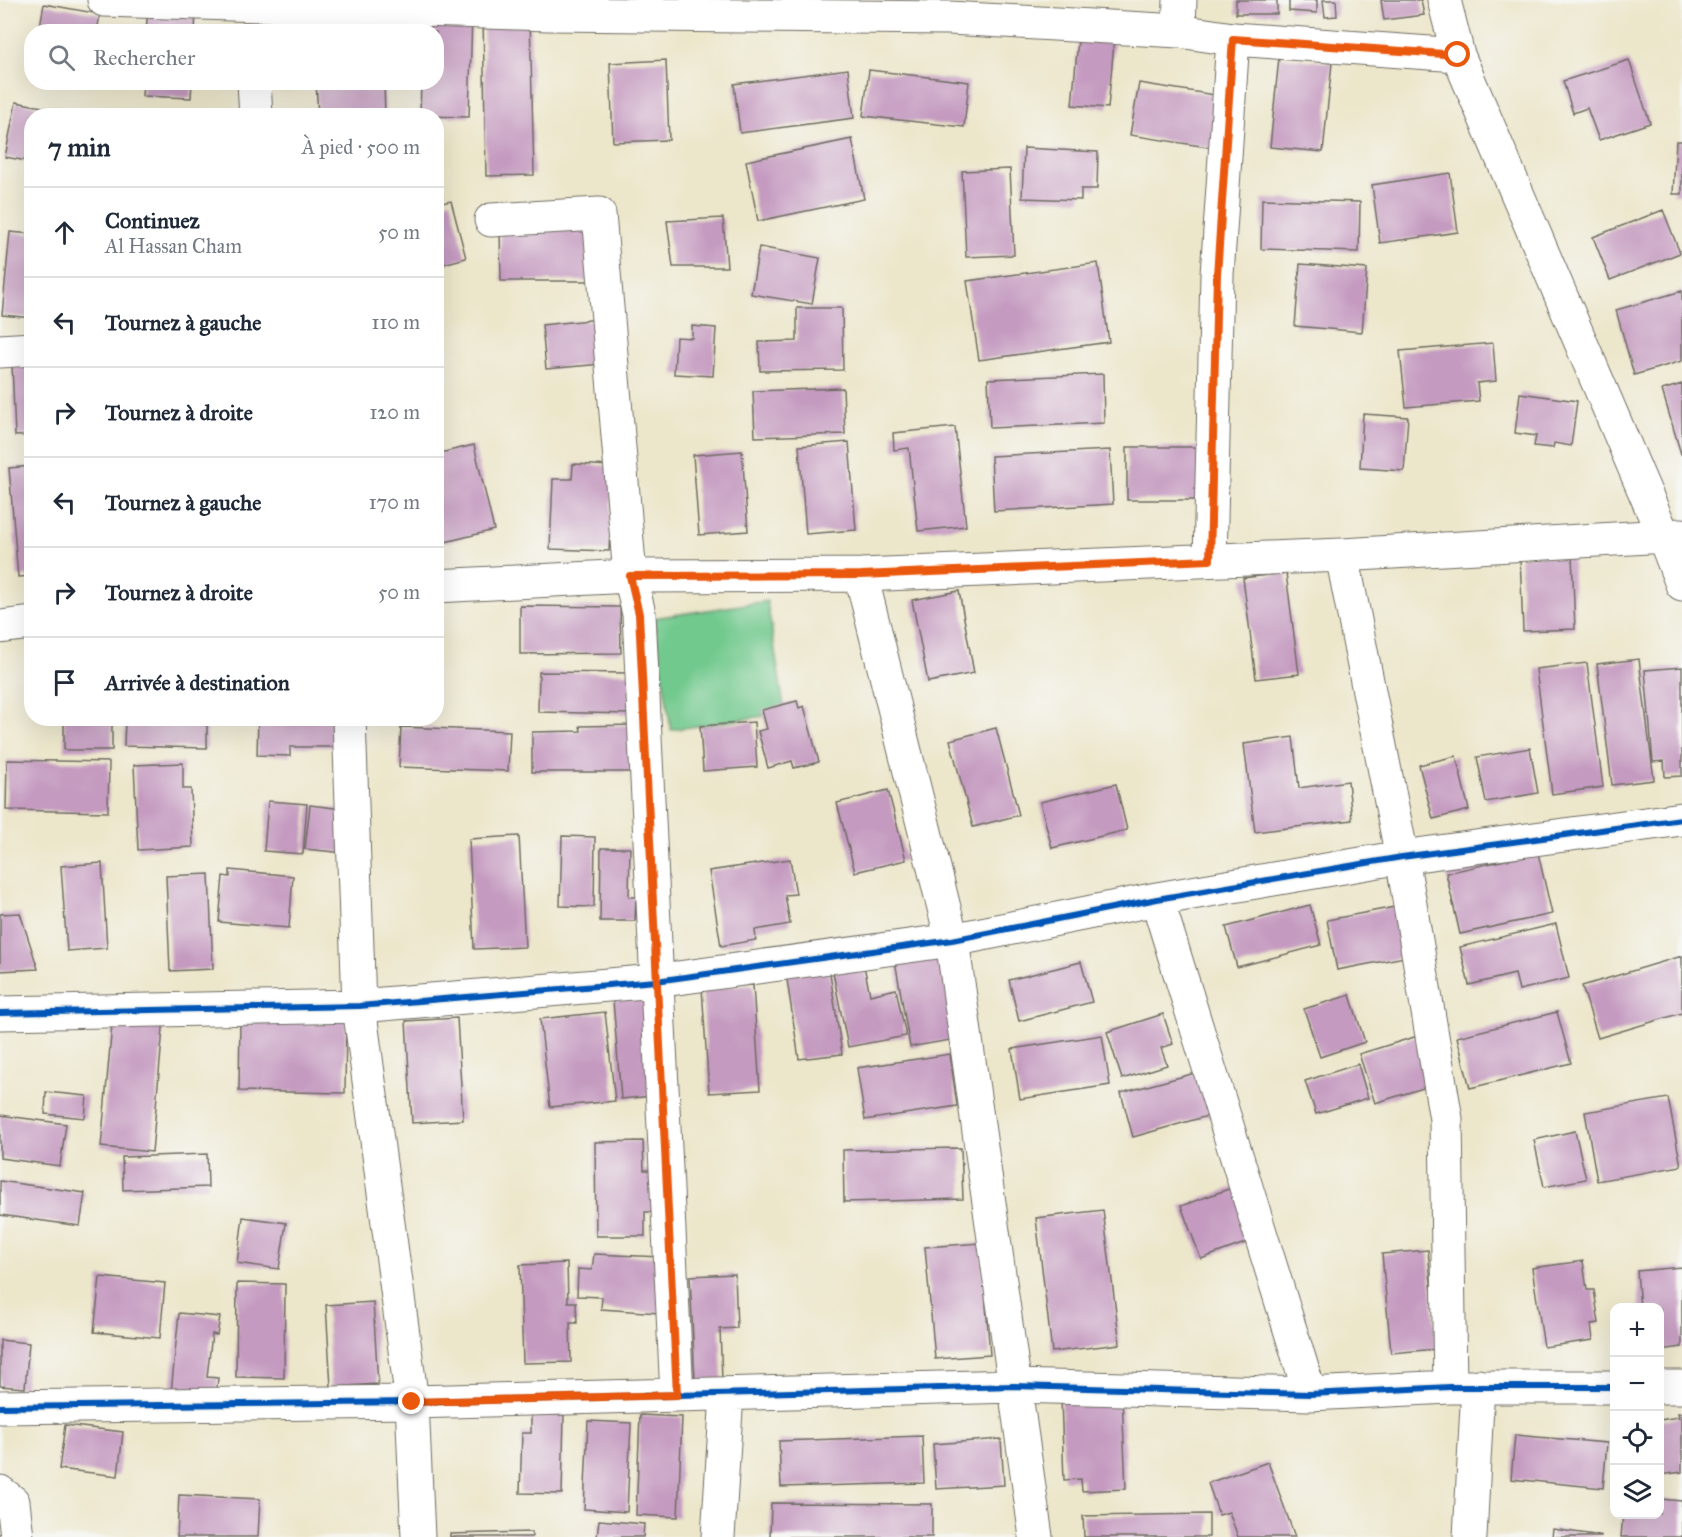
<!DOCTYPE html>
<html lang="fr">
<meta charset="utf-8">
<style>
:root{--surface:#fff;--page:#f2f2f3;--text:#1f2937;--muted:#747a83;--line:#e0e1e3}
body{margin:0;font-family:"IM FELL Great Primer",serif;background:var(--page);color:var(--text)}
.controls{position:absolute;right:18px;bottom:18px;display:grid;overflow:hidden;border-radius:12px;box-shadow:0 6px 24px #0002}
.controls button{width:54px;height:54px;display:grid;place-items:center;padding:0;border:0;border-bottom:2px solid var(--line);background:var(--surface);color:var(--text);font:30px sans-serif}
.stop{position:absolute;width:18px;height:18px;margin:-14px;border:4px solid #ea580c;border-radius:50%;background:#fff}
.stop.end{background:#ea580c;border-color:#fff;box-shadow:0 2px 6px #0008}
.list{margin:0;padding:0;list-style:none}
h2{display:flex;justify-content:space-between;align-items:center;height:78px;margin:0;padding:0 24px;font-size:26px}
h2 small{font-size:20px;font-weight:400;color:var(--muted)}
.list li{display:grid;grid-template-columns:39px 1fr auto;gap:18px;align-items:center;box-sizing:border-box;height:90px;padding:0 24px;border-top:2px solid var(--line)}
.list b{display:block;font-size:22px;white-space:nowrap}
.list p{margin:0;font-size:20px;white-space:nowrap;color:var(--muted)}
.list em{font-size:20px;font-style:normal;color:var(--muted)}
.icon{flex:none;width:33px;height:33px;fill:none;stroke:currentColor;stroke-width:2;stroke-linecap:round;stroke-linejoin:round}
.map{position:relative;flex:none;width:1682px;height:1537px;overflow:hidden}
.search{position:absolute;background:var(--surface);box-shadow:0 6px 24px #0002;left:24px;top:24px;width:420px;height:66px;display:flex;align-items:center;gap:15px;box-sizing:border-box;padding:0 21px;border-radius:24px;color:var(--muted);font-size:22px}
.panel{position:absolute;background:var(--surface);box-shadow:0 6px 24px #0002;left:24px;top:108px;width:420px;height:618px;border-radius:24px}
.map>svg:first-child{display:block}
.green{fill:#72c98e;stroke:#4e7a5c;stroke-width:1.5}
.building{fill:#c49ac0}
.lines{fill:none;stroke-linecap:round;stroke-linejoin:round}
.minor-casing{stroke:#6f6c63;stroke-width:35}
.minor{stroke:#fff;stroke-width:33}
.cycleway-casing{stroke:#f6f6f2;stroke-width:10}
.cycleway{stroke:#0057b8;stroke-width:6}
.route{stroke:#ea580c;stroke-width:8}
</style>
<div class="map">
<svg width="1682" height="1537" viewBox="0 0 1682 1537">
<rect width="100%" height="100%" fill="#f6f6f2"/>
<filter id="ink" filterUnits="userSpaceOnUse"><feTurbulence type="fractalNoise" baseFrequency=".0167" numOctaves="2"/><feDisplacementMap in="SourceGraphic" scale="12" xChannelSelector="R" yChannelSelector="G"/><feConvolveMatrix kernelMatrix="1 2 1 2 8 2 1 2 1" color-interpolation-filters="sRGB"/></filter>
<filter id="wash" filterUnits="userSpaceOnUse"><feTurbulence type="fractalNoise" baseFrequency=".008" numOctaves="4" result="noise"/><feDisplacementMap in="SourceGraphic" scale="24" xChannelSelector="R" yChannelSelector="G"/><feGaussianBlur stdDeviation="1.35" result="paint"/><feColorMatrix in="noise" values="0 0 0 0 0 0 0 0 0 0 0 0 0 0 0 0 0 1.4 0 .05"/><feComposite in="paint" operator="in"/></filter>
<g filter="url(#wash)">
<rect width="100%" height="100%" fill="#ece6ca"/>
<path class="green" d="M767,601L785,713L671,730L654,618Z"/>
<g id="blocks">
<path class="building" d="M1236,0H1277V14H1236Z
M1289,0H1317V13L1289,11Z
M1323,0H1336L1337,16L1325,17Z
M1381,0H1421L1424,15L1384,20Z
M44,4L100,14L97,32H39Z
M148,6L196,9L195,32H146Z
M422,13L472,15L469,117L420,116L421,82H436V32H422Z
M530,17L534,175L486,176L483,18Z
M1078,40L1114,43L1108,108L1072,105Z
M1279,57L1332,63L1323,152L1270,147Z
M666,60L669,140L613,142L610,63Z
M1629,60L1650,123L1599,140L1587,108L1573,113L1563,81Z
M848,69L854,118L740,133L734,84Z
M869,70L969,82L964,127L863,116Z
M143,82H192L191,98L142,96Z
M316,82H384L385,116H318Z
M1139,83L1234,98L1226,150L1130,135Z
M16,102L79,114L78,116H32V162L5,157Z
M852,139L864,199L758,221L746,161Z
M1676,141H1682V194H1673Z
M1024,148L1098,152L1097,189H1081V200L1022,198Z
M1010,169L1014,255L966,257L962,171Z
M1450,173L1458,232L1380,243L1372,185Z
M436,179L443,198L436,200Z
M1262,199L1360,202L1359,252L1261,249Z
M451,201L466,258L436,266V204Z
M1663,210L1680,253L1610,280L1593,237Z
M723,218L727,267H673L667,221Z
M598,229V281H501L500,230Z
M10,232L32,234V318L2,315Z
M759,247L820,258L812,304L751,294Z
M1098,263L1109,342L979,360L967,281Z
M1300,264L1367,269L1362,332L1295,326Z
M1682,291V361L1634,375L1616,310Z
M797,308H842L843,370L760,371L759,342L797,341Z
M609,318L614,363L546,369L542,325Z
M692,326L716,328L713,376L674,374L676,337L692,338Z
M1493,343L1496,381L1477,383L1479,401L1406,407L1400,351Z
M32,363V435L15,436L12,364Z
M1103,374L1104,423L990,428L988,379Z
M1682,384V454H1681L1662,390Z
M843,388L845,434L755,437L753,391Z
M1520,393L1577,401L1571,446L1554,443L1553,448L1534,446L1536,436L1515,433Z
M1363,414L1408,417L1404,471L1360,468Z
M955,427L966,526L918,531L909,448L894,450L893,433Z
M849,442L856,530L806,534L799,446Z
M474,445L494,530L441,543L436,525V496L440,495L436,478V454Z
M1127,447H1210V500H1127Z
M1110,450L1113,504L994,511L991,456Z
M742,451L748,531L699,535L693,455Z
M573,464L613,466L609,551L550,549L553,479H572Z
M32,466V576L18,577L9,468Z
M1572,554L1575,629L1523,631L1520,556Z
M1286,573L1299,674L1256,679L1243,578Z
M959,591L974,673L928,682L912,600Z
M520,606L620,607L621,653L520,654Z
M1639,659L1654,780L1612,785L1597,664Z
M1587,663L1603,787L1552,794L1536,669Z
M1682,667V776L1665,777L1664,761L1653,762L1645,670Z
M539,672L631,673L630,714L538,712Z
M797,701L799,708L804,706L819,762L794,768L792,761L768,768L758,731L767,729L762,710Z
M64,718H112V750H64Z
M125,718H207V748L124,746Z
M258,718H343V747H290V756L257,755Z
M754,722L757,767L703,771L700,726Z
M635,725V772H532V732L581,731L580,726Z
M401,727L510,731L508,771L399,767Z
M996,728L1019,815L973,827L950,740Z
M1293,737L1299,788L1348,781L1352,820L1255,832L1244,744Z
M1530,748L1538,793L1486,802L1477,757Z
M1456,756L1469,810L1433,819L1419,765Z
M7,760L109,762L108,812L6,810Z
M183,763V789H191L193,847L138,850L134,765Z
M1116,784L1127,830L1052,848L1040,802Z
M888,790L906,860L855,872L837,803Z
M268,801L307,804L303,854L264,851Z
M310,805L350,810L345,853L305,849Z
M519,836L525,947L474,949L469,839Z
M562,836L595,837L594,907L560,906Z
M601,848H630L629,897H636L635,921H600Z
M1538,853L1552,914L1460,934L1446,873Z
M790,859L796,894L785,895L790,924L755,930L756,940L721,946L709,871Z
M102,863L107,948L67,951L61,866Z
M230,870L293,876L289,928L219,922L223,876L230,877Z
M209,874L213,969L170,971L166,876Z
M1310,905L1321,945L1237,967L1226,927Z
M1395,907L1405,957L1337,970L1327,920Z
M20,913L38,969L0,971V914Z
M1556,924L1569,978L1519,990L1515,974L1469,985L1460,947Z
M946,946L962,1038L910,1047L894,955Z
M862,956L870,995L896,989L906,1036L848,1047L831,963Z
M1682,956V1013L1598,1038L1582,986Z
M1081,962L1092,1002L1019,1021L1009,980Z
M829,967L842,1054L799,1059L786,973Z
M753,985L760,1090L709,1093L702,988Z
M1350,995L1365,1042L1320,1057L1304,1009Z
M646,997L654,1096L621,1099L613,1000Z
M605,1012L615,1101L550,1107L540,1019Z
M1557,1012L1571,1063L1470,1088L1457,1037Z
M113,1013L164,1017L152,1152L101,1147Z
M1163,1014L1173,1044L1161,1048L1167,1065L1122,1079L1107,1032Z
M240,1018L346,1020L345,1093L239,1091Z
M457,1018L463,1120L412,1123L406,1021Z
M1102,1035L1110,1085L1020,1099L1012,1049Z
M1421,1035L1436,1084L1375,1103L1359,1054Z
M950,1054L957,1106L865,1120L857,1068Z
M1358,1064L1368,1098L1316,1114L1305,1081Z
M1199,1072L1211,1115L1133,1137L1121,1093Z
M46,1092L87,1096L85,1118L45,1114Z
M1668,1098L1681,1166L1597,1181L1585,1112Z
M0,1115L66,1124L60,1166L0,1158Z
M1575,1131L1586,1179L1544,1187L1534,1140Z
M643,1141L644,1170H657L658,1212H645V1236H596L595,1142Z
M961,1148L963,1199L844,1202L843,1150Z
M207,1154L208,1187L123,1190L122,1157Z
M0,1181L85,1193L80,1226L0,1215Z
M1237,1186L1256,1239L1201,1259L1181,1206Z
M1103,1210L1120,1344L1052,1352L1036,1218Z
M243,1217L286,1223L279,1269L237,1263Z
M981,1243L990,1355L935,1359L925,1247Z
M1428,1250L1437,1349L1391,1353L1382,1254Z
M594,1254L661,1257L659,1313L601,1309L602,1297L577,1296L578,1269L592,1270Z
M1583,1261L1587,1290H1594L1599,1323L1591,1324L1593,1340L1544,1347L1532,1268Z
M567,1263L568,1302H576L577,1323H570L571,1362L523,1363L520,1265Z
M1682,1267V1347L1660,1350V1308H1640L1637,1271Z
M735,1274L737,1328L720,1329L722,1380L695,1381L690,1276Z
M100,1277L165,1283L160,1338L94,1332Z
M237,1283L285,1284L284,1378L236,1377Z
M373,1302L378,1384L331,1387L326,1305Z
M179,1313L220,1317L217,1335L212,1334L207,1377L218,1378L216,1398L171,1393Z
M0,1340L29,1343L25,1388L0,1386Z
M1122,1396L1126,1489L1082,1491L1081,1479L1064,1480L1061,1399Z
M1678,1413H1682V1472L1660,1475V1420L1679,1417Z
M531,1414L564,1415L562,1494L520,1493L522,1433H531Z
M640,1415L682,1417L678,1517L636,1515Z
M588,1421L631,1423L627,1512L584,1509Z
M65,1425L123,1432L118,1476L59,1469Z
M1515,1435L1607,1443L1603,1488L1511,1479Z
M922,1436L924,1483L781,1487L779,1441Z
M1001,1439L1004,1485L936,1489L933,1444Z
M1268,1462L1295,1537H1238L1229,1512L1219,1515L1208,1483Z
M179,1495L260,1499L258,1537H177Z
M1660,1499L1682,1501V1537H1621L1623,1514H1660Z
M771,1503L932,1504V1537H770Z
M1209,1514V1537H1084L1083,1516Z
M599,1520L644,1524L643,1537H597Z
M1553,1529L1601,1536V1537H1552Z
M532,1532V1537H450V1534Z"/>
</g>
</g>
<g filter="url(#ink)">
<use href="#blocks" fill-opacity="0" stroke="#6f6c63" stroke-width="1.5"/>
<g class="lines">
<g class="minor-casing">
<path id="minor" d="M104,0L549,14L949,18L1179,31L1233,39L1458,55
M1444,0L1458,55L1664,537L1682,584
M1179,31L1180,0
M254,82L256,116
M491,220L599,214L630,576L639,614L677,1395
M0,351L32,349
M1342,555L1402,857L1446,1119L1450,1387
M1210,560L1217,275L1233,39
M861,575L952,940L1036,1537
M436,586L630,576L861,575L1342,555L1682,535
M0,627L32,623
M349,718L359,1006L412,1402L418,1537
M1157,899L1310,1394
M0,1013L359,1006L656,981L952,940L1157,899L1402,857L1682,819
M1660,1387H1682
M0,1407L412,1402L1014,1386L1310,1394L1450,1387H1614
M0,1492L13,1502L17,1537
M718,1537L727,1394
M1470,1537L1478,1386"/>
</g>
<use href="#minor" class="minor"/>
<g class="cycleway-casing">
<path id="cycleway" d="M0,1013L359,1006L656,981L952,940L1157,899L1402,857L1682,819
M0,1407L412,1402L1014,1386L1310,1394L1450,1387H1614"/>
</g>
<use href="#cycleway" class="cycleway"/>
</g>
</g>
<g class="lines" filter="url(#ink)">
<path class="route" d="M412,1402L677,1395L639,614L630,576L861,575L1210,560L1217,275L1233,39L1458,55"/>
</g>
</svg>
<div class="controls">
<button>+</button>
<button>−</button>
<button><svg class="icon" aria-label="locate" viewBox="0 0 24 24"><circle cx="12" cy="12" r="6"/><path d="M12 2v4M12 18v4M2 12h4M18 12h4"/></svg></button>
<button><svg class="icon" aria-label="layers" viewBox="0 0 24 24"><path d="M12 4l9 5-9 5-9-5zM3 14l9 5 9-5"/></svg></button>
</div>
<div class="stop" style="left:1458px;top:55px"></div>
<div class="stop end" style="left:412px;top:1402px"></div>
<div class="search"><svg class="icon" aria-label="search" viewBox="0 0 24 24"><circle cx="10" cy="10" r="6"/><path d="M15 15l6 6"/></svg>Rechercher</div>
<section class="panel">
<h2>7 min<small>À pied · 500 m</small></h2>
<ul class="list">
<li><svg class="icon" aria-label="ahead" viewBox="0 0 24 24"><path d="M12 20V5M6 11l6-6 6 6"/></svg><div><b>Continuez</b><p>Al Hassan Cham</p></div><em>50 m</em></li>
<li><svg class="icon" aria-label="left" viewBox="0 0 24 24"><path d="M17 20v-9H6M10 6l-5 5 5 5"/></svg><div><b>Tournez à gauche</b></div><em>110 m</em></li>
<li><svg class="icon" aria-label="right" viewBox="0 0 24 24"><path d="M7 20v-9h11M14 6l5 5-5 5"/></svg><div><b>Tournez à droite</b></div><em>120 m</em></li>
<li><svg class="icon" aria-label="left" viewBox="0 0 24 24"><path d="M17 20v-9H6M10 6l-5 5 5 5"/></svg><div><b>Tournez à gauche</b></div><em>170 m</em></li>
<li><svg class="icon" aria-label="right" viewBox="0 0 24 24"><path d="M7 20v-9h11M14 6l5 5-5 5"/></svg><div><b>Tournez à droite</b></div><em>50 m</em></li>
<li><svg class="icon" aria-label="arrive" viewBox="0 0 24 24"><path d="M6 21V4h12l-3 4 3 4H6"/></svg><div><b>Arrivée à destination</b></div></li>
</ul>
</section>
</div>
